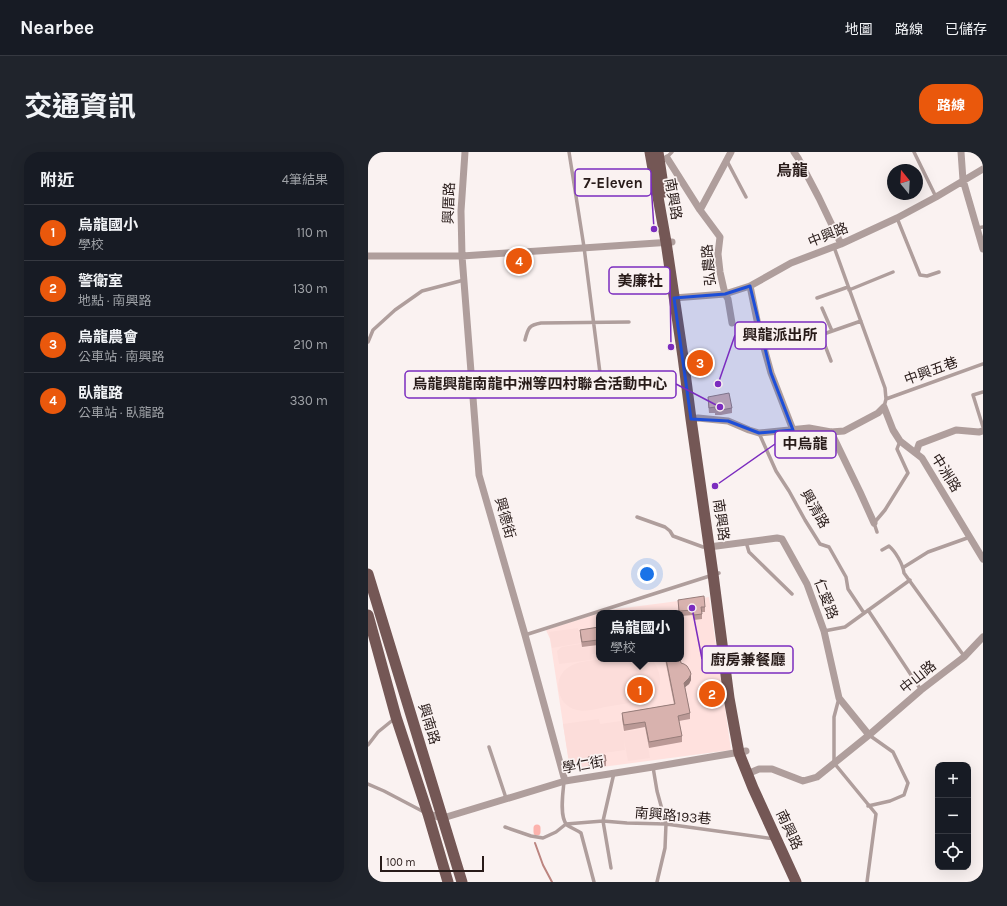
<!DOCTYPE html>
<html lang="zh-TW">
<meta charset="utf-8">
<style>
:root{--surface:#171b24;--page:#20242c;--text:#f1f3f6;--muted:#9ea1a6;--line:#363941;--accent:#ea580c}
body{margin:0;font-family:Karla,"Noto Sans TC",sans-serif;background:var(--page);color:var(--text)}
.controls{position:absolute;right:12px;bottom:12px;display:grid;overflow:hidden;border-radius:8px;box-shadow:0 4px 16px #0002}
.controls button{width:36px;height:36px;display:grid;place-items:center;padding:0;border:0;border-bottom:1px solid var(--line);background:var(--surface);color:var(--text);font:20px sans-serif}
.compass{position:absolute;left:519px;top:12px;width:36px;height:36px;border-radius:50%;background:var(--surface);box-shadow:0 4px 16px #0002;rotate:342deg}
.scale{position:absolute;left:12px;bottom:10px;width:104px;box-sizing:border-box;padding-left:4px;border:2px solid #281b19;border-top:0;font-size:11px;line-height:14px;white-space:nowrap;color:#281b19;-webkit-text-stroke:3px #faf2f1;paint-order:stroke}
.you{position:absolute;left:279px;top:422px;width:14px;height:14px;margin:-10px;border:3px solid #fff;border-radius:50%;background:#1a73e8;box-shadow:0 0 0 6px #1a73e833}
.badge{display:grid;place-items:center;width:26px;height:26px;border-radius:50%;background:var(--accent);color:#fff;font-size:13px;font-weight:700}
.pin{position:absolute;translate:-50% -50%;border:2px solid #fff;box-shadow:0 1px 4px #0006}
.popup{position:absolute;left:228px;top:458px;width:88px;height:52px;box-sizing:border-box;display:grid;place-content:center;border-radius:8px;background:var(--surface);filter:drop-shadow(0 1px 3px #0005);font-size:13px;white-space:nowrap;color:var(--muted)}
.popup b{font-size:15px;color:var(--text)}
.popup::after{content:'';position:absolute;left:50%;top:100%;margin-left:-8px;border:8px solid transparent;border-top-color:var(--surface)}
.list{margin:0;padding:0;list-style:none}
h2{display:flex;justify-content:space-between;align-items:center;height:52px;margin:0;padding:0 16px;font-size:17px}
h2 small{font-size:13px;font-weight:400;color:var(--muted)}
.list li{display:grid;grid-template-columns:26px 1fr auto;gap:12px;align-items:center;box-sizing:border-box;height:56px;padding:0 16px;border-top:1px solid var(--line)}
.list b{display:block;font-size:15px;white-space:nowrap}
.list p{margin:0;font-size:13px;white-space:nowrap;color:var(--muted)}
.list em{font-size:13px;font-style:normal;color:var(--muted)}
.icon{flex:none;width:22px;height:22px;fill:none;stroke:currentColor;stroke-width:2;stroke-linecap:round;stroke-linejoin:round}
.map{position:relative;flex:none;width:615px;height:730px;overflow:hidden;border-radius:16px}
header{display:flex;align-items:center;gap:24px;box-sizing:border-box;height:56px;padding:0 20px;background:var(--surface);border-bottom:1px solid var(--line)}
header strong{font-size:19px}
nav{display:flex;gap:22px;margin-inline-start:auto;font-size:14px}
.intro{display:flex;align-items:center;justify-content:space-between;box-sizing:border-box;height:96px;padding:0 24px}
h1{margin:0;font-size:28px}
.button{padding:10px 18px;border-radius:16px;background:var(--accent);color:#fff;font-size:14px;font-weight:700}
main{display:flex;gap:24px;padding:0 24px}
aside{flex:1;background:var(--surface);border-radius:16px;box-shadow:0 4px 16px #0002}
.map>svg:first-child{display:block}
.built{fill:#ffe1de}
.green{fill:#fcddda}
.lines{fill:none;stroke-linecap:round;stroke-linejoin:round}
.stream{stroke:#bc8580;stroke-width:2}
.canal{stroke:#fcb2ac;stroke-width:7}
.lane{stroke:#af9e9c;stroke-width:3.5}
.street{stroke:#af9e9c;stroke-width:7}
.primary{stroke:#745755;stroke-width:11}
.wall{fill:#ba9996}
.shaded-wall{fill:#977d7a}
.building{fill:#d8b2ae;stroke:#977d7a}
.marked{fill:#1d4ed8;fill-opacity:0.2;stroke:#1d4ed8;stroke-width:3;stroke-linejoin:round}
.labels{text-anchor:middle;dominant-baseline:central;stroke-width:3.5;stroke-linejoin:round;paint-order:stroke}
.street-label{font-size:14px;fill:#281b19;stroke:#faf2f1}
.quarter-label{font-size:16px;font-weight:bold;fill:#281b19;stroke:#faf2f1}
.leader{fill:none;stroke:#7b2cbf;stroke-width:1.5}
.callout-dot{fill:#7b2cbf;stroke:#faf2f1;stroke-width:1.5}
.callout{fill:#faf2f1;stroke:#7b2cbf;stroke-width:1.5}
.callout-label{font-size:15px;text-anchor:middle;font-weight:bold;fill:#281b19}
</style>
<header>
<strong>Nearbee</strong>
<nav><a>地圖</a><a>路線</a><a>已儲存</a></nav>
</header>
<div class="intro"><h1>交通資訊</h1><a class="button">路線</a></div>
<main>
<aside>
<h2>附近<small>4筆結果</small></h2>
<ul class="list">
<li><span class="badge">1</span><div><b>烏龍國小</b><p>學校</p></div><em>110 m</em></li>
<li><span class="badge">2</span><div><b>警衛室</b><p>地點 · 南興路</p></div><em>130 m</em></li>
<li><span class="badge">3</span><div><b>烏龍農會</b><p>公車站 · 南興路</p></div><em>210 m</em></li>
<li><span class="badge">4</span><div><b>臥龍路</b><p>公車站 · 臥龍路</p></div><em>330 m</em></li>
</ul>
</aside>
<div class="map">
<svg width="615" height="730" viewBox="0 0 615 730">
<rect width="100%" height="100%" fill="#faf2f1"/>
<path class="built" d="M341,445L363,598L219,617L201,611L182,487L178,478L231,461V507H313V461H232L241,458Z"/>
<path class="green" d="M210,476L213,491L184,496L181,480Z
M213,492L214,496L229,494L230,501L224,502L223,508L191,512L189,499L194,495Z
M234,507H290L284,508C295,521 296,540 279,548C265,550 251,553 237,555C228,557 218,560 209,558C189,554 183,526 201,515C209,509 224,509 234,507Z
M231,567L232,572L253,569L255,580L277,577L282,606L260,609L256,588L257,598L236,601L238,614L219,617L201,610L195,572Z"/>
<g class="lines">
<path class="stream" d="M167,691L175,713L184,730"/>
<path class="canal" d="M169,680V676"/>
<path class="lane" d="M201,0L216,95L232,221
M546,0L568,45
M298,6L304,0
M359,9L378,45
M208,42L253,36
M529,66L552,123L559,124L571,120
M609,76L615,75
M466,95L517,236L518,247L516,255
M481,138L525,120
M449,146L480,135
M454,156L464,179
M418,181L427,192L493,169
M453,183L463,209
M157,188C160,176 161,173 173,171L261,170
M0,190L5,178L27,158L54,139L96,128
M615,240L605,243L615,275
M518,247L615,212
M391,281L408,319L421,339L437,368L452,392L461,395L478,425L480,437L496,461
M269,365L297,375L302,379L305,384L335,395H340
M509,380L506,371L517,358L540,321L529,297L532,289
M378,390L381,400L424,442
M514,398L521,394C527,399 535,412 536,421L596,504
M536,415L560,400L602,385
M500,458L553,538
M456,479L477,475L542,428
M157,483L351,421
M471,546L466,565V611L508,662L499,730
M0,593L10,580L26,567
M121,595L138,646
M285,615L289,639L298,672L297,696L289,730
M196,630C195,640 191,665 199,673C203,676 209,678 213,681L226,730
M0,632L16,639L56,660
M500,654L522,649L536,643L540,631L525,600L501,583
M137,675L163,684L175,686L188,680L198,672L235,669L259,671L298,672L407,687
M243,716L235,669L246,621"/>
<path class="street" d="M97,0L93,59L94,104L111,323L157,483L197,629
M426,0L430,6L451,46L473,92
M593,0L595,28L615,97
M299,6L332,58L352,85L350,102L352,120L357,142L360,147L364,171
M332,58L363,0
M0,104H94L304,90
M382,134L391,178L403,221L425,278
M306,146L357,142L382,134L423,111L473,92L529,66L568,45L615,17
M323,267L330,266L360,269L381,278L391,281L441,276L463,280L476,279L510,261L516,255L525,278L532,289L554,306L615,407
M463,280L492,340L506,371
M548,301L551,292L588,278L611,280L615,279
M341,395L409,386L414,387L439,432L456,479L471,546L501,583
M379,622L391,617H404L435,629L449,625L501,583L553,538L596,505L615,485
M60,662L75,666L197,629L285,615L378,599"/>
<path class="primary" d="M282,0L298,90L315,205L323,267L345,422L361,546L371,601L385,636L428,730
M290,0L296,40
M0,422L94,730
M0,463L28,565L60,662L80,730"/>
</g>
<path class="wall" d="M340,245L364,256V261L353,263H347V261H341L340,250Z
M310,448L337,455V460H334V467L326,468L325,463L313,464V461H311Z
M231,475V495L230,493L214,495L212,483V478Z
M297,507H312L313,511L323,528L321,532L317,535L322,561V567L311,569L314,584V590L281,596L277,575L256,579L254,567V561L306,552Z
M340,534L348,544L342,546L340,539Z
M220,605L238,609V614L221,616Z"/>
<path class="shaded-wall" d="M323,522V528L321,532L316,536V531Z
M348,539V544L342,546V541Z"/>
<path class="building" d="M361,241L364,256L353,258L347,257V255L341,256L340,245Z
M336,444L337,455H333L334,462L326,463L325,458L311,459L310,448Z
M231,475V489L230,488L214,490L212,478Z
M298,507H312L313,511L316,512L319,514L322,519L323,522L321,526L316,531L322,561L310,564L314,584L281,590L277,570L256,573L254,561L307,552Z
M346,532L348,539L342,541L340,534Z
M237,603L238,609L221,611L220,605Z"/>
<path class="marked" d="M382,134L403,221L425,278L391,281L360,269L323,267L306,146L357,142Z"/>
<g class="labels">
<g class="street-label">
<text transform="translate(305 47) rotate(80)">南興路</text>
<text transform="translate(81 51) rotate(-88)">興厝路</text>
<text transform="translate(460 83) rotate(-22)">中興路</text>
<text transform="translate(341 113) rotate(-95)">弘農路</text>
<text transform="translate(563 219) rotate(-20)">中興五巷</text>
<text transform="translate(578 321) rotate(58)">中洲路</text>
<text transform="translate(447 357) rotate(60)">興清路</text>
<text transform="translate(137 366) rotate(74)">興德街</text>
<text transform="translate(353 368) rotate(82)">南興路</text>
<text transform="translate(458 447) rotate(69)">仁愛路</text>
<text transform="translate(550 525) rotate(-39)">中山路</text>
<text transform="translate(61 572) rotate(73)">興南路</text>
<text transform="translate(215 613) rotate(-10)">學仁街</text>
<text transform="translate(305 664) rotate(5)">南興路193巷</text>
<text transform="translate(421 678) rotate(65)">南興路</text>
</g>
<g class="quarter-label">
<text x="424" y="18">烏龍</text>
</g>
</g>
<path class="leader" d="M286 77L283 31M303 195L302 128M350 232L367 183M352 255L308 232M347 334L407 292M324 456L334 507"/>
<g class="callout-dot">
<circle cx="286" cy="77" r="4"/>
<circle cx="303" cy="195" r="4"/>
<circle cx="350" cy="232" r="4"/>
<circle cx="352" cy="255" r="4"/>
<circle cx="347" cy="334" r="4"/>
<circle cx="324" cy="456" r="4"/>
</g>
<g class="callout">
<rect x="207" y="17" width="76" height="27" rx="4"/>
<rect x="241" y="115" width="61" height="27" rx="4"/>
<rect x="367" y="170" width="91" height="27" rx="4"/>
<rect x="37" y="219" width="271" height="27" rx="4"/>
<rect x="407" y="279" width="61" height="27" rx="4"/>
<rect x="334" y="494" width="91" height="27" rx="4"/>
</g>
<g class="callout-label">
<text x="245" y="36">7-Eleven</text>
<text x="272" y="134">美廉社</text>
<text x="412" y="188">興龍派出所</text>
<text x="172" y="237">烏龍興龍南龍中洲等四村聯合活動中心</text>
<text x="437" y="297">中烏龍</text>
<text x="380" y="513">廚房兼餐廳</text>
</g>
</svg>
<div class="controls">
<button>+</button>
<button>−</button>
<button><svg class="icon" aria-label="locate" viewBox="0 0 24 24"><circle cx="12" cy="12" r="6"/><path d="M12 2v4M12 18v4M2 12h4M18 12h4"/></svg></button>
</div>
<svg class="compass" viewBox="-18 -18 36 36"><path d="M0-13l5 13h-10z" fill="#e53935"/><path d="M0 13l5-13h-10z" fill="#9ea1a6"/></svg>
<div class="scale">100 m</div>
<div class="you"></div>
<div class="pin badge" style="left:272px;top:538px">1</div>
<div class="popup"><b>烏龍國小</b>學校</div>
<div class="pin badge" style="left:344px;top:542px">2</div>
<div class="pin badge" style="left:332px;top:211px">3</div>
<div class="pin badge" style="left:151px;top:109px">4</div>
</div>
</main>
